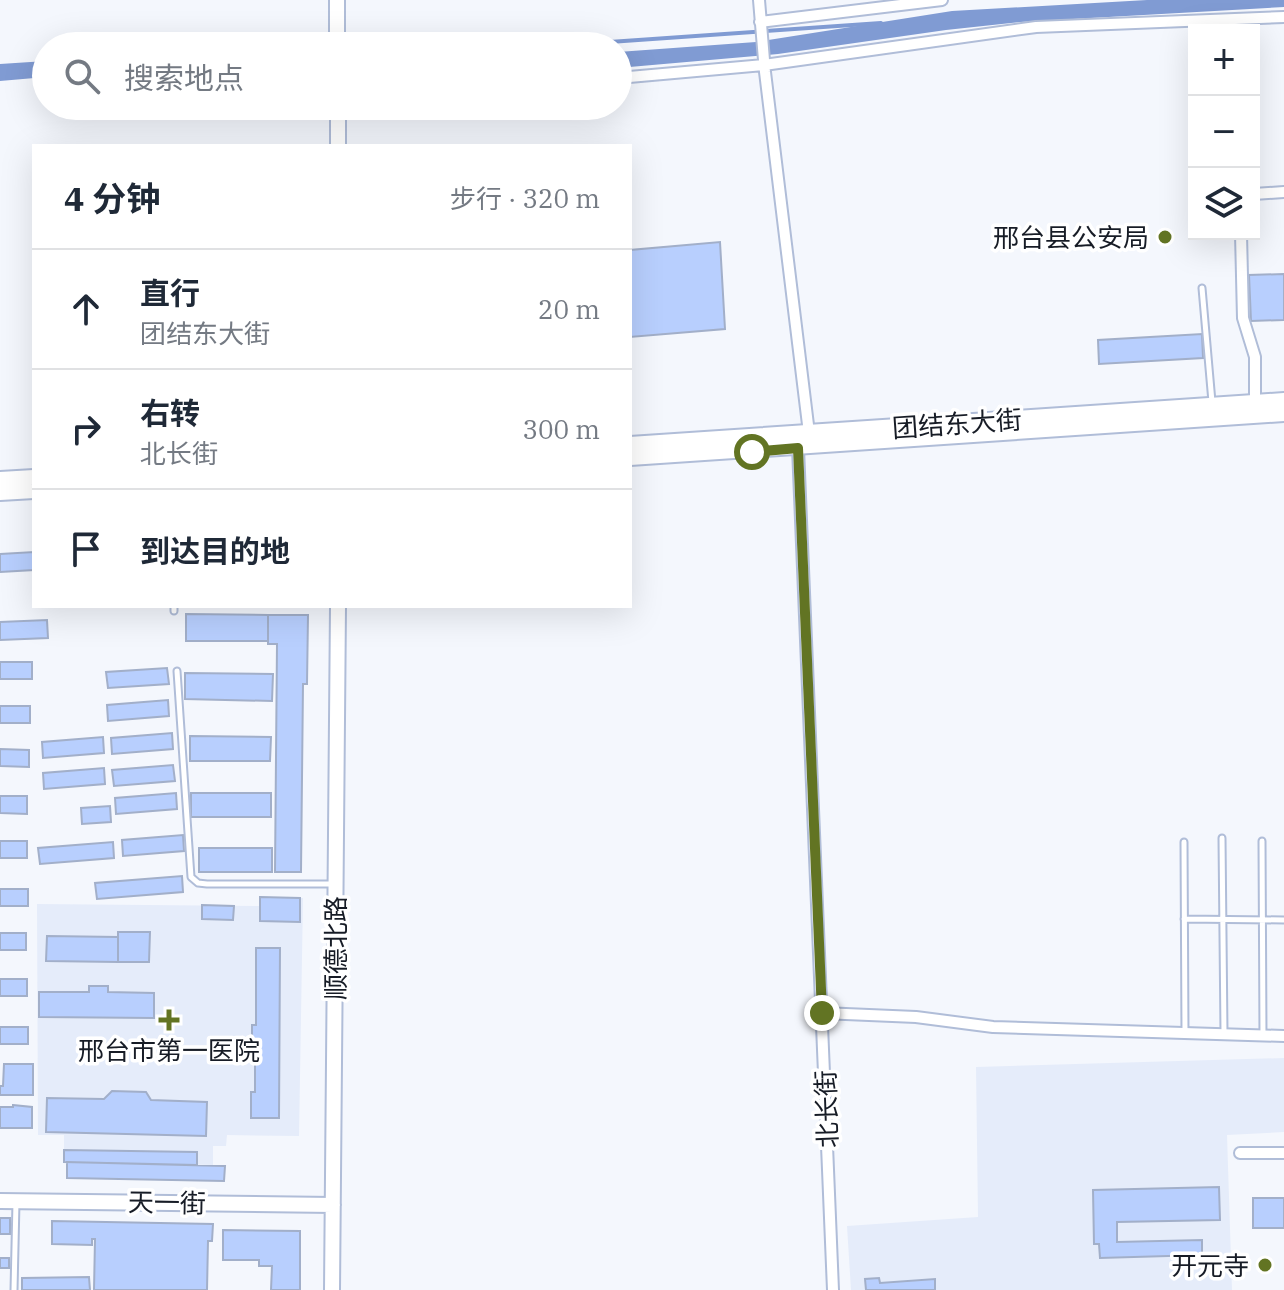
<!DOCTYPE html>
<html lang="zh">
<meta charset="utf-8">
<style>
:root{--surface:#fff;--page:#f2f2f3;--text:#1f2937;--muted:#747a83;--line:#e0e1e3}
body{margin:0;font-family:"IBM Plex Serif","Noto Sans SC",serif;background:var(--page);color:var(--text)}
.controls{position:absolute;right:24px;top:24px;display:grid;overflow:hidden;border-radius:0px;box-shadow:0 8px 32px #0002}
.controls button{width:72px;height:72px;display:grid;place-items:center;padding:0;border:0;border-bottom:2px solid var(--line);background:var(--surface);color:var(--text);font:40px sans-serif}
.stop{position:absolute;width:24px;height:24px;margin:-18px;border:6px solid #627423;border-radius:50%;background:#fff}
.stop.end{background:#627423;border-color:#fff;box-shadow:0 2px 8px #0008}
.list{margin:0;padding:0;list-style:none}
h2{display:flex;justify-content:space-between;align-items:center;height:104px;margin:0;padding:0 32px;font-size:34px}
h2 small{font-size:26px;font-weight:400;color:var(--muted)}
.list li{display:grid;grid-template-columns:52px 1fr auto;gap:24px;align-items:center;box-sizing:border-box;height:120px;padding:0 32px;border-top:2px solid var(--line)}
.list b{display:block;font-size:30px;white-space:nowrap}
.list p{margin:0;font-size:26px;white-space:nowrap;color:var(--muted)}
.list em{font-size:26px;font-style:normal;color:var(--muted)}
.icon{flex:none;width:44px;height:44px;fill:none;stroke:currentColor;stroke-width:2;stroke-linecap:round;stroke-linejoin:round}
.map{position:relative;flex:none;width:1284px;height:1290px;overflow:hidden}
.search{position:absolute;background:var(--surface);box-shadow:0 8px 32px #0002;left:32px;top:32px;width:600px;height:88px;display:flex;align-items:center;gap:20px;box-sizing:border-box;padding:0 28px;border-radius:44px;color:var(--muted);font-size:30px}
.panel{position:absolute;background:var(--surface);box-shadow:0 8px 32px #0002;left:32px;top:144px;width:600px;height:464px;border-radius:0px}
.map>svg:first-child{display:block}
.built{fill:#e5ecfa}
.water{fill:#809bd3}
.lines{fill:none;stroke-linecap:round;stroke-linejoin:round}
.stream{stroke:#809bd3;stroke-width:4}
.building{fill:#b8cffe;stroke:#a2afc9;stroke-width:2}
.lane-casing{stroke:#b0bdd8;stroke-width:9}
.street-casing{stroke:#b0bdd8;stroke-width:14}
.secondary-casing{stroke:#b0bdd8;stroke-width:18}
.lane{stroke:#fff;stroke-width:5}
.street{stroke:#fff;stroke-width:10}
.secondary{stroke:#fff;stroke-width:14}
.route{stroke:#627423;stroke-width:10}
.poi-dot{fill:#627423;stroke:#fff;stroke-width:3}
.labels{text-anchor:middle;dominant-baseline:central;stroke-width:7;stroke-linejoin:round;paint-order:stroke}
.poi-label{font-size:26px;fill:#171c26;stroke:#fff;text-anchor:end}
.street-label{font-size:26px;fill:#171c26;stroke:#fff}
</style>
<div class="map">
<svg width="1284" height="1290" viewBox="0 0 1284 1290">
<rect width="100%" height="100%" fill="#f4f7fd"/>
<path class="built" d="M260,897L303,898L299,1136L227,1135L226,1146H213V1165L64,1162V1135H38L37,904L259,906Z
M1284,1058V1132L1227,1135L1232,1290H851L847,1226L978,1217L976,1067Z"/>
<path class="water" d="M1147,0H1284V7L1020,22L946,30L778,54L618,68V52L756,42L952,11Z
M46,61V77L0,81V64Z"/>
<g class="lines">
<path class="stream" d="M552,46L881,23"/>
</g>
<path class="building" d="M720,242L725,329L630,337V250Z
M1284,274V320L1251,321L1249,275Z
M1202,334L1203,358L1099,364L1098,340Z
M34,552V570L0,572V554Z
M186,614L268,615V641H186Z
M268,615H308L307,684H303L301,872H275L277,644H268Z
M47,620L48,638L0,640V622Z
M0,662H32V679H0Z
M167,668L169,684L108,688L106,672Z
M185,673L273,674L272,701L185,699Z
M168,700L169,716L108,721L107,705Z
M0,706H30V723H0Z
M172,733L173,749L112,754L111,738Z
M190,736L271,737L270,761H190Z
M103,737L104,753L43,758L42,742Z
M0,749L29,750V767L0,766Z
M173,765L175,781L114,786L112,770Z
M104,768L105,784L44,789L43,773Z
M176,793L177,809L116,814L115,798Z
M191,793H271V817H191Z
M0,796H27V814L0,813Z
M110,806L111,822L82,824L81,808Z
M183,835L184,851L123,856L122,840Z
M0,841H27V858H0Z
M113,842L114,858L40,864L38,848Z
M199,848H272V872H199Z
M182,876L183,892L97,899L95,883Z
M0,889H28V906H0Z
M260,897L300,898V922L260,921Z
M202,905L234,906L233,920L202,919Z
M118,932H150L149,962H118Z
M0,933H26V950H0Z
M47,936L118,937V962L46,961Z
M256,948H280L279,1118H251V1092H255V1058H252V1025H256Z
M0,979H27V996H0Z
M89,986H108V992L154,993V1018L39,1017V992H89Z
M0,1027H28V1044H0Z
M4,1064H33V1095H0V1086H3Z
M112,1091L146,1092L151,1100L207,1102L206,1136L46,1132L47,1098L104,1099Z
M13,1105L32,1107V1128H0V1107H13Z
M64,1150L197,1152V1165L64,1162Z
M67,1162L225,1166L224,1181L67,1178Z
M1219,1187L1220,1220L1117,1222V1242L1202,1240V1255L1100,1258L1099,1244H1094L1093,1190Z
M1253,1198H1284V1228H1253Z
M0,1218H10V1234H0Z
M52,1221L213,1224L212,1241H208L207,1290H94L95,1239H92V1245L52,1244Z
M223,1230L300,1231V1290H271L272,1266H259V1260H223Z
M0,1258H9V1268H0Z
M89,1277L90,1290H22V1278Z
M879,1278L880,1283L935,1279V1290H866L865,1279Z"/>
<g class="lines">
<g class="lane-casing">
<path id="lane" d="M1202,288L1212,402
M174,606V611
M177,671L191,877L198,883L207,884H333
M1222,838L1224,1033
M1262,841L1263,1036
M1184,842L1185,1033
M1184,919L1284,920
M14,1290L16,1202"/>
</g>
<g class="street-casing">
<path id="street" d="M759,0L765,72L809,433
M760,22L942,0
M618,78L764,65L1036,27L1284,17
M1254,194L1284,192
M1241,234L1243,318L1255,357V398
M798,448L833,1290
M822,1013L916,1017L993,1027L1284,1036
M1240,1153H1284"/>
</g>
<g class="secondary-casing">
<path id="secondary" d="M337,0V46
M338,106V146
M630,444L1284,400
M630,458L1284,414
M0,479L34,477
M0,493L34,491
M0,1201L333,1205
M332,1290L338,606"/>
</g>
<use href="#lane" class="lane"/>
<use href="#street" class="street"/>
<use href="#secondary" class="secondary"/>
</g>
<g class="lines">
<path class="route" d="M752,452L798,448L822,1013"/>
</g>
<g class="poi-dot">
<circle cx="1165" cy="237" r="8"/>
<path d="M165 1008h8v8h8v8h-8v8h-8v-8h-8v-8h8z"/>
<circle cx="1265" cy="1265" r="8"/>
</g>
<g class="labels">
<g class="poi-label">
<text x="1149" y="237">邢台县公安局</text>
<text x="169" y="1050" text-anchor="middle">邢台市第一医院</text>
<text x="1249" y="1265">开元寺</text>
</g>
<g class="street-label">
<text transform="translate(957 423) rotate(-4)">团结东大街</text>
<text transform="translate(335 948) rotate(-90)">顺德北路</text>
<text transform="translate(826 1109) rotate(-92)">北长街</text>
<text transform="translate(167 1202) rotate(1)">天一街</text>
</g>
</g>
</svg>
<div class="controls">
<button>+</button>
<button>−</button>
<button><svg class="icon" aria-label="layers" viewBox="0 0 24 24"><path d="M12 4l9 5-9 5-9-5zM3 14l9 5 9-5"/></svg></button>
</div>
<div class="stop" style="left:752px;top:452px"></div>
<div class="stop end" style="left:822px;top:1013px"></div>
<div class="search"><svg class="icon" aria-label="search" viewBox="0 0 24 24"><circle cx="10" cy="10" r="6"/><path d="M15 15l6 6"/></svg>搜索地点</div>
<section class="panel">
<h2>4 分钟<small>步行 · 320 m</small></h2>
<ul class="list">
<li><svg class="icon" aria-label="ahead" viewBox="0 0 24 24"><path d="M12 20V5M6 11l6-6 6 6"/></svg><div><b>直行</b><p>团结东大街</p></div><em>20 m</em></li>
<li><svg class="icon" aria-label="right" viewBox="0 0 24 24"><path d="M7 20v-9h11M14 6l5 5-5 5"/></svg><div><b>右转</b><p>北长街</p></div><em>300 m</em></li>
<li><svg class="icon" aria-label="arrive" viewBox="0 0 24 24"><path d="M6 21V4h12l-3 4 3 4H6"/></svg><div><b>到达目的地</b></div></li>
</ul>
</section>
</div>
